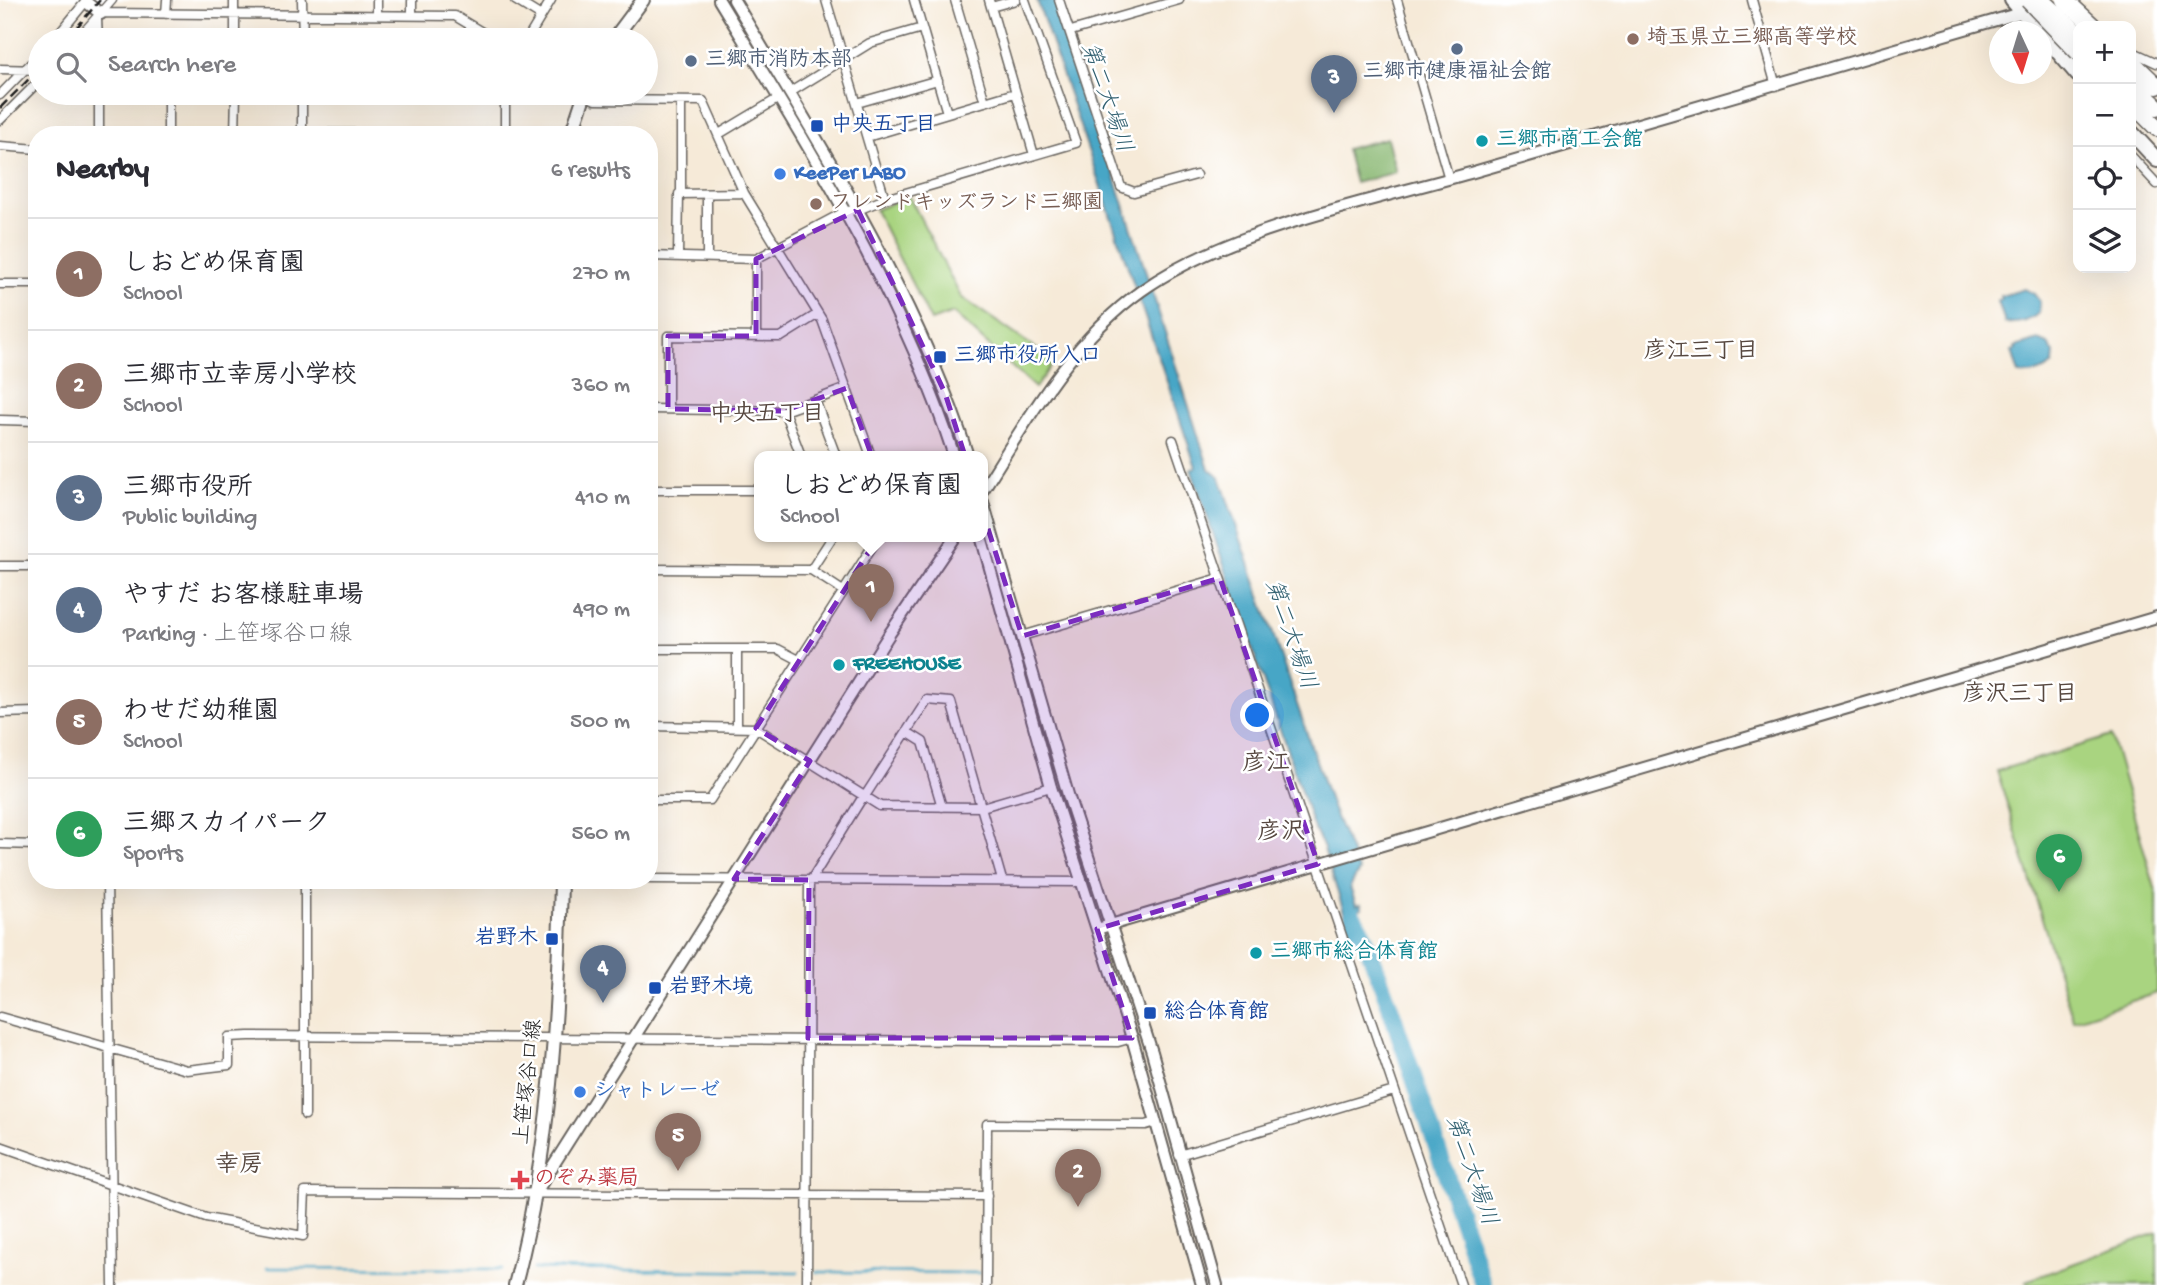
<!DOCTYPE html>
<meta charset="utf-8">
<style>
:root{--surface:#fff;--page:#f2f2f3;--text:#2b2b33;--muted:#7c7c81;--line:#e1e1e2;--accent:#7c3aed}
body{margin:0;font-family:"Gochi Hand","Klee One",sans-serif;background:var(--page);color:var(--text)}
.controls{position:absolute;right:21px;top:21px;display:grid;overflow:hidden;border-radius:14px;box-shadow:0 7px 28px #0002}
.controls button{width:63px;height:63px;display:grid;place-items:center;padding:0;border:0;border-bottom:2px solid var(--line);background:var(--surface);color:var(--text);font:35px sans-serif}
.compass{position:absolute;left:1989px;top:21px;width:63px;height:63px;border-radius:50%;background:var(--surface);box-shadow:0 7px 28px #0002;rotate:176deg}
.you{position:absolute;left:1258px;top:716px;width:24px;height:24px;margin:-18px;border:5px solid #fff;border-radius:50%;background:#1a73e8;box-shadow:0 0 0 10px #1a73e833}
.badge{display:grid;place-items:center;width:46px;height:46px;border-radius:50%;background:var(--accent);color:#fff;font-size:23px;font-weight:700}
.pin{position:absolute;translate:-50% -58px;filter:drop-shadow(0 2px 4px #0008)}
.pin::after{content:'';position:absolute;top:37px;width:24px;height:21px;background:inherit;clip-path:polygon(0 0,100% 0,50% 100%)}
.popup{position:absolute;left:754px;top:451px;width:234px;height:91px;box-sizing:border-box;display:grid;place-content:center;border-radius:14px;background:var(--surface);filter:drop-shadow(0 2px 5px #0005);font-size:23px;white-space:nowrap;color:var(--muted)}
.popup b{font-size:26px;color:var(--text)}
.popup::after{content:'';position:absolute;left:50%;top:100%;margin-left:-14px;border:14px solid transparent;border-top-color:var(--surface)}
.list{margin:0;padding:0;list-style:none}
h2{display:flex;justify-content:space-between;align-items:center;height:91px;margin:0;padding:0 28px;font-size:30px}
h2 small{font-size:23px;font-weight:400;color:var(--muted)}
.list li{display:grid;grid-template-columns:46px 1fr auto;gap:21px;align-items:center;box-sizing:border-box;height:112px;padding:0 28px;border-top:2px solid var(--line)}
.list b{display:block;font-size:26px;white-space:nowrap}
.list p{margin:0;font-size:23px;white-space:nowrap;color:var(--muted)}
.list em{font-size:23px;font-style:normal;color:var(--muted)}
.icon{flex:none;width:38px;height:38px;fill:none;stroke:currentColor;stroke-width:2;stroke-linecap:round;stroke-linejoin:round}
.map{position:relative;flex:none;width:2157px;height:1285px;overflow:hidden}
.search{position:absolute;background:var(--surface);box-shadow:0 7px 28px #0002;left:28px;top:28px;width:630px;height:77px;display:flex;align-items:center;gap:18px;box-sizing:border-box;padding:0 24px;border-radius:38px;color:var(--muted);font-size:26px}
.panel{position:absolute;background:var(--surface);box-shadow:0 7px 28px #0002;left:28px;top:126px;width:630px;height:763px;border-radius:28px}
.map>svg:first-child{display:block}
.green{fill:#a9d480;stroke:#62784e;stroke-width:2}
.forest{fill:#86b66e;stroke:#516945;stroke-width:2}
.water{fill:#47a6c6;stroke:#326171;stroke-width:2}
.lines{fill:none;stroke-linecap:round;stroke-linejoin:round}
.stream{stroke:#47a6c6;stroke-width:2.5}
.river{stroke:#47a6c6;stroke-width:18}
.minor-casing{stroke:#68645e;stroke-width:11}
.tertiary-casing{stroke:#68645e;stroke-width:14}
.secondary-casing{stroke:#68645e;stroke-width:16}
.trunk-casing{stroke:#68645e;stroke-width:18}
.motorway-casing{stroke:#68645e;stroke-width:19}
.minor{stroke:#fff;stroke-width:8}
.tertiary{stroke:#fff;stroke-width:10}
.secondary{stroke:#fff;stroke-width:12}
.trunk{stroke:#fff;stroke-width:14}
.motorway{stroke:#fff;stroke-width:16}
.rail{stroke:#1c1c1c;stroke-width:2.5;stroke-dasharray:10 5;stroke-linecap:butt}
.motorway-bridge-casing{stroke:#68645e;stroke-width:19;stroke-linecap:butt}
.motorway-bridge{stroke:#fff;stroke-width:16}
.marked{fill:#7b2cbf;fill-opacity:0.2;stroke:#7b2cbf;stroke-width:5;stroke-dasharray:14 9;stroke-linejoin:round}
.education-dot{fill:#8d6e63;stroke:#fff;stroke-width:2.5}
.service-dot{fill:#5c6f8a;stroke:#fff;stroke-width:2.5}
.transit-dot{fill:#1a4fb4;stroke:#fff;stroke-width:2.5}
.culture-dot{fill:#0f9aa8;stroke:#fff;stroke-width:2.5}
.shop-dot{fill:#3f7fe0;stroke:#fff;stroke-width:2.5}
.health-dot{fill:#e0444e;stroke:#fff;stroke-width:2.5}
.labels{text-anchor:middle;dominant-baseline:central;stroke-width:5;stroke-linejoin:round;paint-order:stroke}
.education-label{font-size:21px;font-weight:bold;fill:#785e54;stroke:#fff;text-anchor:start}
.service-label{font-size:21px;font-weight:bold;fill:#4e5e75;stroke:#fff;text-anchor:start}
.transit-label{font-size:21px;font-weight:bold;fill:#164399;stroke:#fff;text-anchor:start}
.culture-label{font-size:21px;font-weight:bold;fill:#0d838f;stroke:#fff;text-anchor:start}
.shop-label{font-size:21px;font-weight:bold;fill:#366cbe;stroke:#fff;text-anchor:start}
.street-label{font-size:21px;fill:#1c1c1c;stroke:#fff}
.health-label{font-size:21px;font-weight:bold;fill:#be3a42;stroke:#fff;text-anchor:start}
.water-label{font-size:23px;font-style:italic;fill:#326171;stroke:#fff}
.neighbourhood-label{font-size:23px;font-weight:bold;fill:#574840;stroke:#fff}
.quarter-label{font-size:24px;font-weight:bold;fill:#574840;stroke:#fff}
</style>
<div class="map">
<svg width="2157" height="1285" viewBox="0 0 2157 1285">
<rect width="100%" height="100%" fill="#fff"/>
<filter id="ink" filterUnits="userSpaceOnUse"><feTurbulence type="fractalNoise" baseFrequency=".0143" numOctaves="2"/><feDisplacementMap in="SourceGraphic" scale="14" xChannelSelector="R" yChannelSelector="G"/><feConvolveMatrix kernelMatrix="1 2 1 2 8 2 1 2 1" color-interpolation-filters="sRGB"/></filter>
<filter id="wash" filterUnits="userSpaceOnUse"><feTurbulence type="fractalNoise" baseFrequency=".00686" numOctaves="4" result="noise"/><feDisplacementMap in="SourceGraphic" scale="28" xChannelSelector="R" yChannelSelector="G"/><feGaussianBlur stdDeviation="1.57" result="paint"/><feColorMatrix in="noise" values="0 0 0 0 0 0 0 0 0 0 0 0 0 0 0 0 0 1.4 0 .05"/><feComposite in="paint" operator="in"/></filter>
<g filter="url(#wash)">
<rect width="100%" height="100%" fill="#f6ead8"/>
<path class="green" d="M909,196L961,297L1054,361L1035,388L953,313L931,321L875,210Z
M2111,736L2157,895V993L2073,1020L1997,771Z
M2157,1233V1285H2028L2026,1281Z"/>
<path class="forest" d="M1387,138L1396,172L1355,183L1346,149Z"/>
<path class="water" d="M1037,0H1056C1110,156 1158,312 1209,469L1220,478L1333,810L1359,871L1350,887L1356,905L1361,904L1362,908L1357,910L1365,933L1360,937L1349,928L1323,846L1314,829L1191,469L1196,467Z
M2025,289L2034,294L2040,302L2039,313C2028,323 2016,324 2005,323L1998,301L2002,299L2001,296Z
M2039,340L2048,344L2054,353L2053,364C2042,374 2029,375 2019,374L2012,351L2016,350L2015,347Z"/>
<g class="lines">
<path class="stream" d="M267,1268L503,1269
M534,1269L798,1272
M816,1272L980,1273"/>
<path class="river" d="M1353,916L1365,938L1389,1004L1483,1285"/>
</g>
</g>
<g filter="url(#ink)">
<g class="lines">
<g class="minor-casing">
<path id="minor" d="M302,0L303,40
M412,0V15
M515,0L541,16
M826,0L885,199
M914,0L947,113
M955,0L985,102
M989,0L1034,155
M1059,0L1121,187L1134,192L1196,175
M1397,0L1449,179
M1752,0L1776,86
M991,7L1016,0
M102,13L455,16L495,40
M166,14L167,0
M234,14V0
M235,14V40
M377,15V0
M97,19L98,40
M1071,31L1179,0
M54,40L87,0
M77,40L112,0
M527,40L551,0
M2131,51L2157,63
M0,69L40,70
M99,93V135
M302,93V135
M789,93L870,43L922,28
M583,94L595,100L703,101L744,193L822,320L871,456
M0,95L40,54
M99,95H236
M857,103L938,80
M0,120L40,80
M302,133L505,134V93
M719,134L779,98
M168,135V95
M235,135L236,93
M867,137L1015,93
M0,146L37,149
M2131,156L2157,184
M681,194V101
M707,195V256
M678,255L679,194L744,193
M649,256L756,259L846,211L858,210L885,199L1076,143L1025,0
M756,259V336
M0,284H37
M815,400L847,388
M649,409L784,411L815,400L836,456
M668,409V336L781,337L818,314
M784,411L801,456
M0,420L37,421
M1173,440L1461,1285
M649,490H759
M0,566H37
M649,569L811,570L833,536
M811,570L843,591
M1022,636L1220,578
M649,649H778L799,660
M0,713L37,712
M649,726L756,728L880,806L982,807L1051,787
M737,727V649
M907,732L923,742L942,807
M865,796L927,700L951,702L1002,880
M649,800H710L879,536
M0,844L37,845
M649,879L1082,882
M107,880L113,1285
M811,880L864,795
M0,1017L187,1070L229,1065V1037L249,1036L1118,1042L1132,1038
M305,1115V880
M0,1146L206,1218L303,1236L305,1192L987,1196
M1179,1155L1394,1091
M807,1285L809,880
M986,1285L987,1124L1146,1125L1156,1122"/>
</g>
<g class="tertiary-casing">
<path id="tertiary" d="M719,0C808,146 901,292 954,456
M734,0C820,146 916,292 968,456
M86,2L101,14
M983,490C1028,419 1071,341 1141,291C1229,228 1373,201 1477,171C1660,118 1843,63 2027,11
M983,502L1069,798L1152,1052L1217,1285
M981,536L1051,787L1132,1038L1202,1285
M1097,929L2157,617
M535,1194L890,633L956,536"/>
</g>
<g class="secondary-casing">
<path id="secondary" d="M613,40L643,0
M571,135L585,93
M515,1285C550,1152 558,1017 561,880"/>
</g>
<g class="trunk-casing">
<path id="trunk" d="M2012,0L2040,32
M2042,33L2078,75
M2131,132L2157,160"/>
</g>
<g class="motorway-casing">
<path id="motorway" d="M2131,61L2157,86
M2131,83L2157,107
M2131,102L2157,128"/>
</g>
<use href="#minor" class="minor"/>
<use href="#tertiary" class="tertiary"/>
<use href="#secondary" class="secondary"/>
<use href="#trunk" class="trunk"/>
<use href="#motorway" class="motorway"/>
<path class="rail" d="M66,40L100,0
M0,108L40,68"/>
<g class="motorway-bridge-casing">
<path id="motorway-bridge" d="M2028,0L2078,52
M2042,0L2078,34
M2065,0L2093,26"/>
</g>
<use href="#motorway-bridge" class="motorway-bridge"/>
</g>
</g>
<path class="marked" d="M858,210L945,393L1022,636L1220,578L1318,864L1097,929L1132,1038H808L809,880L734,879L810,761L756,728L893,514L847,388L784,411L668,409V336H756V259Z"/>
<g class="education-dot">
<circle cx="1633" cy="39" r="7"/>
<circle cx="816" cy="204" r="7"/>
</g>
<g class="service-dot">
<circle cx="1457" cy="49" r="7"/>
<circle cx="691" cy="61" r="7"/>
</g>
<g class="transit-dot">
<rect x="810" y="119" width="14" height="14" rx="3.5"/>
<rect x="933" y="350" width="14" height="14" rx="3.5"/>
<rect x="545" y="932" width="14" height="14" rx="3.5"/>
<rect x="648" y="981" width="14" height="14" rx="3.5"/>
<rect x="1143" y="1006" width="14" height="14" rx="3.5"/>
</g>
<g class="culture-dot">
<circle cx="1482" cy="141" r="7"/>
<circle cx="839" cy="665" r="7"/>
<circle cx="1256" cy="953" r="7"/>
</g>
<g class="shop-dot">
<circle cx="780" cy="174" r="7"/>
<circle cx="580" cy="1092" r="7"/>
</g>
<path class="health-dot" d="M516.5 1169.5h7v7h7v7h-7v7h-7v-7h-7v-7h7z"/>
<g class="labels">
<g class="education-label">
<text x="1647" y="39">埼玉県立三郷高等学校</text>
<text x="830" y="204">フレンドキッズランド三郷園</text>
</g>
<g class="service-label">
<text x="705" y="61">三郷市消防本部</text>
<text x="1457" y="73" text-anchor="middle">三郷市健康福祉会館</text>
</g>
<g class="transit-label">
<text x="831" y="126">中央五丁目</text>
<text x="954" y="357">三郷市役所入口</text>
<text x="538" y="939" text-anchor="end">岩野木</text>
<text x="669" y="988">岩野木境</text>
<text x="1164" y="1013">総合体育館</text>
</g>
<g class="culture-label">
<text x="1496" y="141">三郷市商工会館</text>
<text x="853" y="665">FREEHOUSE</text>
<text x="1270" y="953">三郷市総合体育館</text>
</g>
<g class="shop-label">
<text x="794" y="174">KeePer LABO</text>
<text x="594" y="1092">シャトレーゼ</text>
</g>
<g class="street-label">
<text transform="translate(530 1082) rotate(-84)">上笹塚谷口線</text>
</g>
<g class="health-label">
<text x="534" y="1180">のぞみ薬局</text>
</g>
<g class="water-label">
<text transform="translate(1105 98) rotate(71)">第二大場川</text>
<text transform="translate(1289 635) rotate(71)">第二大場川</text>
<text transform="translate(1470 1171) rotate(71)">第二大場川</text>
</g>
<g class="neighbourhood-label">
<text x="1701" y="352">彦江三丁目</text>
<text x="767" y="415">中央五丁目</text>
<text x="2020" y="695">彦沢三丁目</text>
</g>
<g class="quarter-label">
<text x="1266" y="764">彦江</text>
<text x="1281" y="833">彦沢</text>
<text x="239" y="1166">幸房</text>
</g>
</g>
</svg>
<div class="controls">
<button>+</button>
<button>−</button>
<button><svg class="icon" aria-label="locate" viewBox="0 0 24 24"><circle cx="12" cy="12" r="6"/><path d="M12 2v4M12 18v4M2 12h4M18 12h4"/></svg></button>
<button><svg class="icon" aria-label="layers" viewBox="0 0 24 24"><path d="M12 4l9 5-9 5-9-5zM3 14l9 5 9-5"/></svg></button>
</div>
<svg class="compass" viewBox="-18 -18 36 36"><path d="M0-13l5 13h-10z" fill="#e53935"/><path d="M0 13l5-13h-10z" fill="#7c7c81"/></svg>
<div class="you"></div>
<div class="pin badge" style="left:871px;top:622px;background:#8d6e63">1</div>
<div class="popup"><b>しおどめ保育園</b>School</div>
<div class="pin badge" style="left:1078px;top:1207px;background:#8d6e63">2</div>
<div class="pin badge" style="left:1334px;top:113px;background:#5c6f8a">3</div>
<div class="pin badge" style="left:603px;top:1003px;background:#5c6f8a">4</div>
<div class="pin badge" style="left:678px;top:1171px;background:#8d6e63">5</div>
<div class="pin badge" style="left:2059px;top:892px;background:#2e9e5b">6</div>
<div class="search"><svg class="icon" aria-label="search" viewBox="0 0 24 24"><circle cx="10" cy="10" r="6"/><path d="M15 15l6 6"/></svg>Search here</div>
<section class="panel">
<h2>Nearby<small>6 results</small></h2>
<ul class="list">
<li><span class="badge" style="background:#8d6e63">1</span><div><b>しおどめ保育園</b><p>School</p></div><em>270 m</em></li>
<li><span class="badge" style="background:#8d6e63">2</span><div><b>三郷市立幸房小学校</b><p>School</p></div><em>360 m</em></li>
<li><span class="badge" style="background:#5c6f8a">3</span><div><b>三郷市役所</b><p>Public building</p></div><em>410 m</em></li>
<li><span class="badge" style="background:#5c6f8a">4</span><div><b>やすだ お客様駐車場</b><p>Parking · 上笹塚谷口線</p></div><em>490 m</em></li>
<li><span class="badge" style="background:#8d6e63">5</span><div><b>わせだ幼稚園</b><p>School</p></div><em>500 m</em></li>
<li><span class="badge" style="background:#2e9e5b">6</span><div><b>三郷スカイパーク</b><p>Sports</p></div><em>560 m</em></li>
</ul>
</section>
</div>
